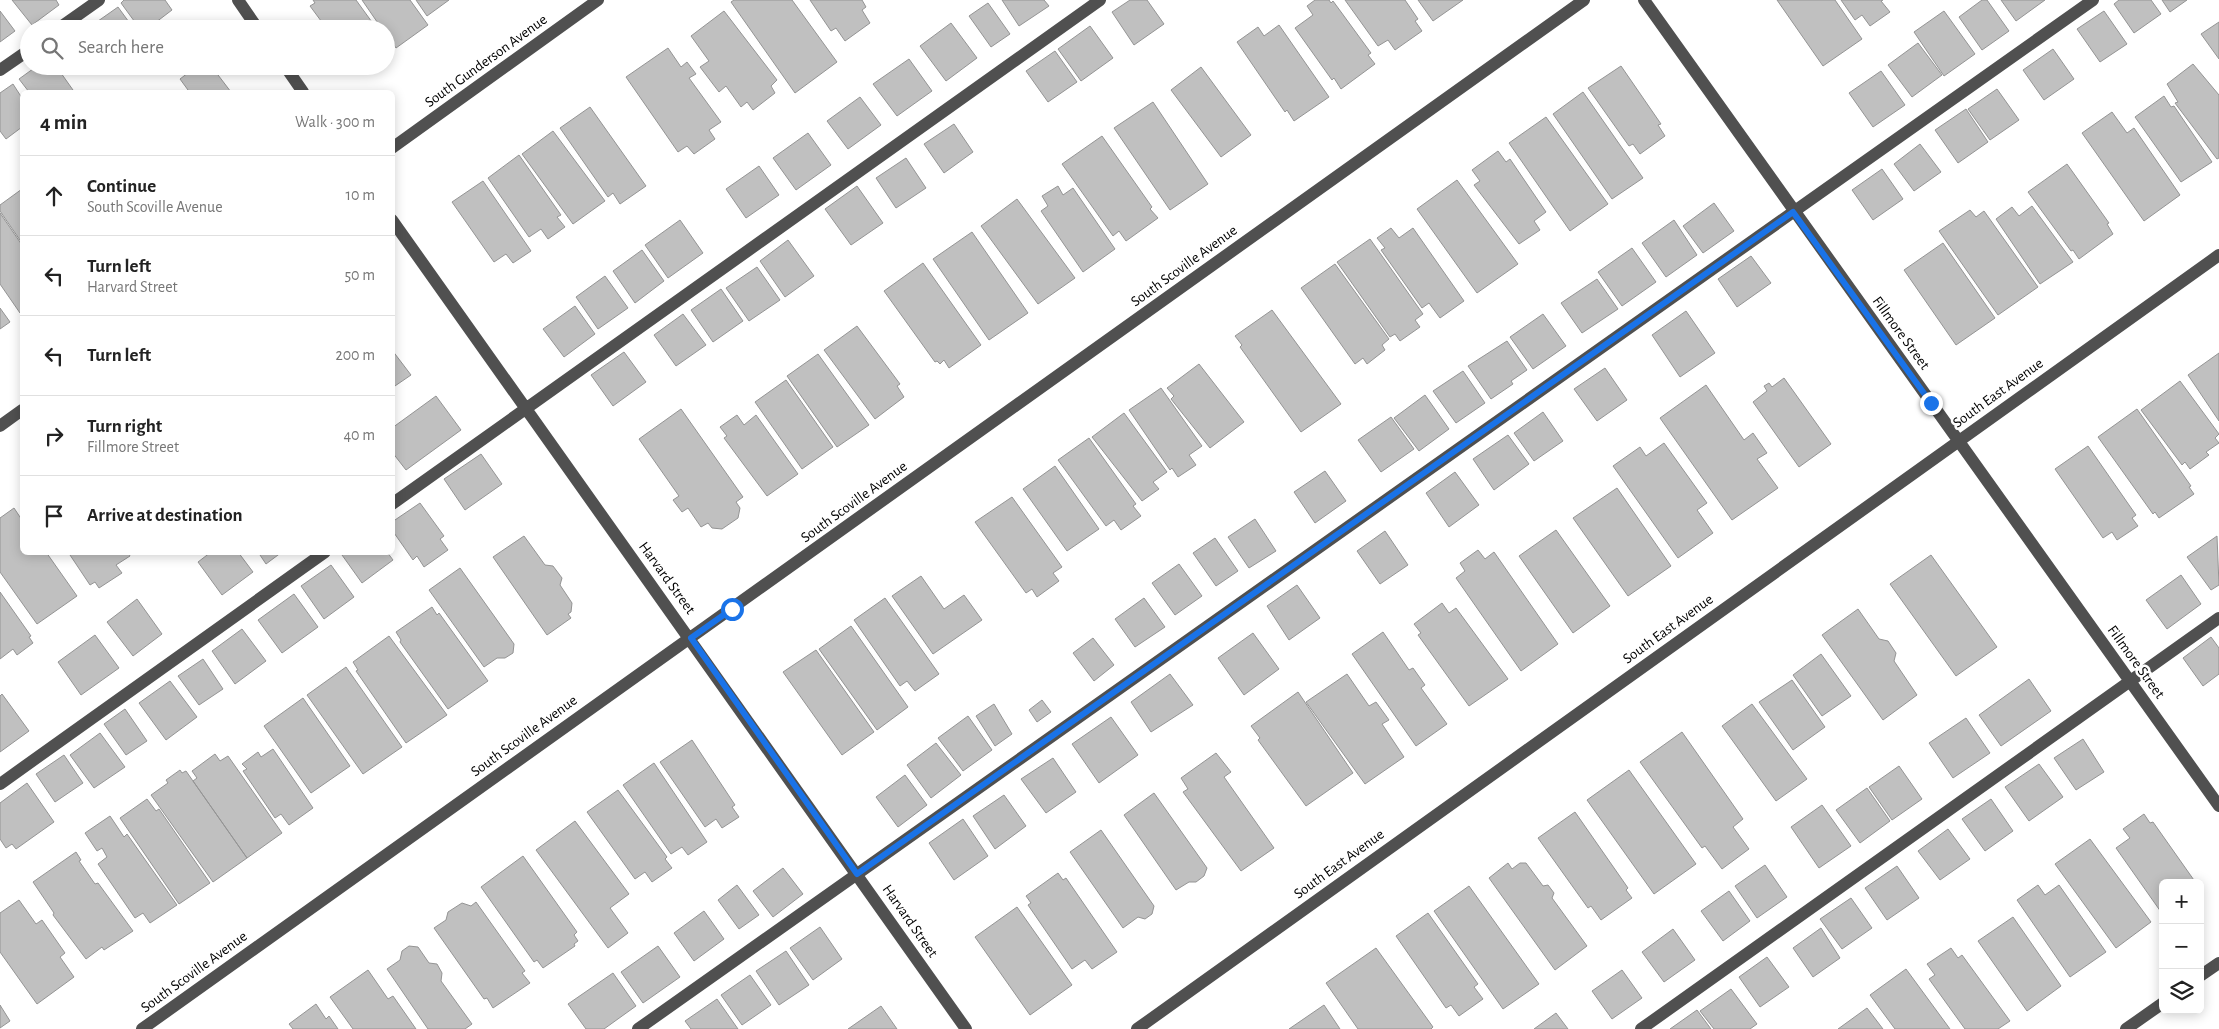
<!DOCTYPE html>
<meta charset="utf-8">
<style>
:root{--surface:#fff;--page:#f6f6f6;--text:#222;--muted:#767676;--line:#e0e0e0}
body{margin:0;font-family:"Alegreya Sans",sans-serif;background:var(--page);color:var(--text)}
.controls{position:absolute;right:15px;bottom:15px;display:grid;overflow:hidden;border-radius:8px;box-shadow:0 2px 12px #0003}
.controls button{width:45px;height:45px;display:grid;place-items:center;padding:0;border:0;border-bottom:1px solid var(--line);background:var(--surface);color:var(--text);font:25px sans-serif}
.stop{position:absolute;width:15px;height:15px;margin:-11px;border:4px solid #1a73e8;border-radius:50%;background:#fff}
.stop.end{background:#1a73e8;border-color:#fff;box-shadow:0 1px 5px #0008}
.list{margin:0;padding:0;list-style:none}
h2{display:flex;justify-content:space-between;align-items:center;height:65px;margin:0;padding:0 20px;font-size:21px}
h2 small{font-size:16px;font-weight:400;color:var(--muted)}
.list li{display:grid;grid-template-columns:32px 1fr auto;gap:15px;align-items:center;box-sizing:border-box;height:80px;padding:0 20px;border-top:1px solid var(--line)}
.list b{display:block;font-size:19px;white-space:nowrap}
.list p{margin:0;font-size:16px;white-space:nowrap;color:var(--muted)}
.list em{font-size:16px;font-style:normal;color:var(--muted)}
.icon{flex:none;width:28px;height:28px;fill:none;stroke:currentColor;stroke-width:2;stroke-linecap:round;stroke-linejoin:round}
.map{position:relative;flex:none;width:2219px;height:1029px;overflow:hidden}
.search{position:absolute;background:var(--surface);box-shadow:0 2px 12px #0003;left:20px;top:20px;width:375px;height:55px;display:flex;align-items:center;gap:12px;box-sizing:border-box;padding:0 18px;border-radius:28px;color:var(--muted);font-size:19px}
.panel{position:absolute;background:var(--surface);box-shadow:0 2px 12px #0003;left:20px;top:90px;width:375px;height:465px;border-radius:8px}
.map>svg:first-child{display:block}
.building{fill:#c0c0c0;stroke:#949494}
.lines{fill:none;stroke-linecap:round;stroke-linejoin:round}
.minor{stroke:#505050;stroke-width:12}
.route{stroke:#1a73e8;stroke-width:6}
.labels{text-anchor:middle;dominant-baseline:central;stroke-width:5;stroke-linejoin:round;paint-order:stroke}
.street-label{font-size:15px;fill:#000;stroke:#fff}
</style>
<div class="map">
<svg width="2219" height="1029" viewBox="0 0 2219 1029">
<rect width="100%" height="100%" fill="#fff"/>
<path class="building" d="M12,0H56L59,5L32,25Z
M124,0H165L172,10L147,29H140L121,3Z
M313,0H356L377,29H327L310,6L315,3Z
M362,0H410L428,25L396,48L386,34V29H382Z
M416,0H449L427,16Z
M734,0H792L837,62L795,93L731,2Z
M810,0H862L866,7L862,10L870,23L845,41L836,28L831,31Z
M1002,0H1044L1049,6L1019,26Z
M1130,0H1147L1164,24L1134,45L1112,12Z
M1315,0H1329L1331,3L1333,1L1371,53L1368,55L1375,64L1341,89L1334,78L1332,80L1295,28L1313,15L1307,6Z
M1345,0H1405L1418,19L1415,21L1422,31L1395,50L1388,40L1378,46Z
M1418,0H1463L1433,21Z
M1777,0H1835L1862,39L1823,66Z
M1841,0H1883L1881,1L1890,12L1870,26L1862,15L1855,20Z
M1982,0H1987L2009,31L1982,50L1959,17Z
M2001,0H2045L2016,21Z
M2119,0H2151L2161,14L2134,33L2114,4Z
M2162,0H2187L2170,12Z
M988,3L1010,34L991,47L969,16Z
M118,7L134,29H93L91,26Z
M0,11L15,31L0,42Z
M724,11L777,80L771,86L775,93L753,110L747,102L741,107L726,86L719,92L700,67L709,61L691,36Z
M1944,11L1975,54L1944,76L1914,32Z
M2104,11L2127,44L2100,62L2077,29Z
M2219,22V59L2201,34Z
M951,23L977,58L946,81L920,46Z
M1279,25L1329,97L1294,121L1287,110L1285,112L1237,42L1258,27L1264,36Z
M1090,26L1113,58L1081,81L1058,49Z
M1918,43L1942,75L1912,97L1888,65Z
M668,48L681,67L687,62L696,74L689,78L721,122L709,130L715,139L694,154L687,146L678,152L626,77Z
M2053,49L2074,79L2044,100L2023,70Z
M1055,51L1077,82L1048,102L1026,71Z
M909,59L932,91L897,116L873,84Z
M2193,64L2219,95V158L2217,159L2175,103L2178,102L2167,84Z
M37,66H56L73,90L70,92H29L19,79Z
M197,66H207L211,73L215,71L231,92H185L188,90L180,79Z
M1621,66L1661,124L1658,125L1665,136L1640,154L1633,144L1629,146L1588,88Z
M1201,67L1251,135L1221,157L1171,90Z
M1881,71L1905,105L1873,127L1849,93Z
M13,84L22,98V127L6,139L0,131V93Z
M1997,89L2019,120L1990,140L1968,109Z
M1583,92L1643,178L1612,199L1553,114Z
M2164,96L2171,107L2174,106L2212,162L2181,182L2135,117Z
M860,97L881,125L848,149L827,121Z
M1153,102L1208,184L1170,210L1114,128Z
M590,107L646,186L620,204L613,193L608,197L560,128Z
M1966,109L1988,142L1958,163L1935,130Z
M2112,112L2127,133L2134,128L2180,195L2144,221L2082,133Z
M1546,117L1608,204L1570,231L1509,143Z
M954,124L973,152L944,173L924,144Z
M553,131L605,201L573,224L522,154Z
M808,133L831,165L796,190L773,158Z
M1102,136L1152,207L1150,209L1158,218L1126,241L1119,231L1113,236L1062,164Z
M1920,144L1941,172L1914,191L1894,164Z
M1498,151L1506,162L1510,159L1546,212L1534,221L1540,230L1519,244L1474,185L1480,181L1472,170Z
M519,155L561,215L557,217L565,227L548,239L541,229L529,237L488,178Z
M906,158L926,188L896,208L876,178Z
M2067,164L2109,223L2107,224L2113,234L2079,259L2073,250L2071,251L2028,192Z
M759,166L779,195L746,218L726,189Z
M1882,169L1903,199L1873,220L1852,190Z
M1457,180L1518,264L1477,293L1417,209Z
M483,181L531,251L513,263L506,254L494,262L452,202Z
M857,186L883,223L851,245L825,209Z
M1058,186L1063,195L1073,188L1115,249L1083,272L1041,211L1048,206L1042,196Z
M22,189V243L0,211V205Z
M1017,199L1075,278L1038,304L981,226Z
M1714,203L1734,231L1703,253L1683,226Z
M2032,206L2073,262L2040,284L1996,219L2012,207L2019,216Z
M1970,210L1976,217L1984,211L2038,287L1998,315L1939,231Z
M0,213L22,245V311L20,313L0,284Z
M680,220L703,253L668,278L645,245Z
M1674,220L1697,255L1666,277L1642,243Z
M1391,228L1399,238L1413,228L1464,301L1440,318L1429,303L1422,308L1381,250L1385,248L1377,238Z
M972,232L1028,313L989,340L933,259Z
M1370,239L1423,314L1415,320L1420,327L1400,341L1395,334L1390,337L1337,262Z
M788,240L814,276L785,297L760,261Z
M1943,243L1995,318L1956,345L1904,270Z
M1632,248L1656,282L1622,306L1598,272Z
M642,250L664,281L635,303L613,271Z
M1751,256L1771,283L1737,307L1718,279Z
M923,263L981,345L949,368L944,360L940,364L937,361L935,362L884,291Z
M1335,264L1389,339L1382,345L1385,350L1367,364L1363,358L1355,364L1301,288Z
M757,267L780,300L749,321L726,288Z
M605,276L628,308L598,329L576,297Z
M1597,279L1618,309L1582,333L1561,303Z
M721,289L743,321L713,342L691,310Z
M575,306L595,334L564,357L543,329Z
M0,308L10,322L0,329Z
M1272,310L1341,404L1301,432L1240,347L1242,345L1235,336Z
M1686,311L1715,353L1680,377L1652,335Z
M683,314L706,345L676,366L654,335Z
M1543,314L1566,346L1533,369L1510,337Z
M857,326L900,384L897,386L904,397L875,419L824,350Z
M1507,341L1527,370L1511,381L1513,384L1491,399L1468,366Z
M392,350L411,375L392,388Z
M624,352L646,382L613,406L591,375Z
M2219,353V421L2188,375Z
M818,354L869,425L837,447L787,376Z
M1199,364L1244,422L1210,448L1171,399L1174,396L1167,388Z
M1605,368L1627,400L1597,421L1574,389Z
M1463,371L1485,403L1456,423L1433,391Z
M1784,378L1831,444L1799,467L1753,402L1767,391L1764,386L1769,383L1772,387Z
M786,380L833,447L802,469L755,402Z
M2180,381L2219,434L2215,438L2219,443L2206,452L2209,455L2190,469L2185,462L2182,465L2141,410Z
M1706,385L1744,440L1753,433L1767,453L1757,459L1778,488L1732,520L1660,418Z
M1161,388L1202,446L1189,455L1196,465L1178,477L1172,468L1170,470L1129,410Z
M1425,395L1449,429L1419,451L1394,418Z
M436,396L461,430L406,470L392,452V428Z
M681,409L743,497L736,502L740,508L738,518L722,529L712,528L708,523L701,527L688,508L682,512L673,500L679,496L639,439Z
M2137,409L2191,486L2189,487L2194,494L2159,518L2155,512L2153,514L2098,437Z
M1543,412L1563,441L1534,461L1514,433Z
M1124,413L1167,472L1153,482L1159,489L1142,501L1092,437Z
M737,415L744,425L756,415L798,474L767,496L724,438L727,436L720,427Z
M1391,417L1414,449L1381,472L1358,440Z
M1508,435L1529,464L1494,490L1473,459Z
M1089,438L1136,504L1133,506L1141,516L1121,530L1114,520L1106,526L1058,460Z
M1664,443L1707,503L1697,510L1713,533L1678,558L1613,466L1640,447L1646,456Z
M2088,446L2136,515L2132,518L2138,526L2117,540L2112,532L2103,538L2055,469Z
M481,454L502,484L465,510L444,479Z
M1055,466L1099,529L1067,551L1023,489Z
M1325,471L1346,501L1315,523L1294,492Z
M1455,472L1479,505L1449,527L1426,493Z
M1617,488L1671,566L1628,596L1573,518Z
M1012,497L1062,567L1053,573L1059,581L1037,597L1032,589L1026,593L975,522Z
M420,503L444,536L440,539L448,550L424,567L417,556L413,560L392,530V522Z
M14,508L22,520V552H46L77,596L37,624L0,572V518Z
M1255,519L1276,551L1249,568L1228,537Z
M1556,530L1610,606L1573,633L1519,556Z
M1385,531L1408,565L1380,584L1357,551Z
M524,536L545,565L553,566L562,578L560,585L572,603L571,612L568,614L571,618L547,635L493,557Z
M2217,536L2219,585L2211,590L2187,557Z
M1215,538L1238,571L1216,586L1193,553Z
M1478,550L1485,559L1494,552L1558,644L1521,671L1456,578L1465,571L1460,563Z
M68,552H128L130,556L116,565L122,573L99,588L95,582L90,585Z
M211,552H238L253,572L222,595L198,562Z
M258,552H282L266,564Z
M344,552H387L393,560L362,583L342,555Z
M1931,555L1997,647L1956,676L1890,584Z
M1179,564L1202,596L1175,615L1152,583Z
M331,565L354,597L324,619L301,586Z
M460,568L514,644L513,653L505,658H497L484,667L429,590Z
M2181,575L2201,604L2167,629L2146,600Z
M921,576L944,609L964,595L982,620L933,654L892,596Z
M1297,585L1320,618L1289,640L1267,606Z
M0,592L31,636L29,637L33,643L17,655L13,649L0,659Z
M294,594L318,627L282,653L258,620Z
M885,598L939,674L915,691L907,681L900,686L854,620Z
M1144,598L1165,627L1135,647L1115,619Z
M137,599L162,634L133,656L107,622Z
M1442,603L1449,613L1456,608L1508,679L1469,706L1418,635L1421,633L1414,624Z
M432,607L437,615L439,613L488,681L448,709L400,642L401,640L396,632Z
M1858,609L1879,639L1888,641L1896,653L1894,661L1917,695L1883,720L1822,635Z
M851,626L908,707L877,730L819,649Z
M242,629L266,661L235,684L212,651Z
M1383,632L1409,670L1413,668L1425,685L1421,688L1447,724L1416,746L1352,654Z
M1253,633L1279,669L1244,695L1218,658Z
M95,635L119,668L81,695L58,662Z
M389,636L447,715L406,743L356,671L358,670L353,662Z
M2211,637L2219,648V674L2203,686L2183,658Z
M1093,638L1114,665L1094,681L1073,653Z
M816,650L874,732L842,755L783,672Z
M1821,654L1851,696L1822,716L1793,675Z
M203,659L223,689L199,705L178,676Z
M346,667L402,747L363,774L307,695Z
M1170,674L1193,705L1151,732L1131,702Z
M1347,674L1369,706L1376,702L1389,720L1382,724L1404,757L1365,784L1306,702Z
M2029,679L2051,711L2001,746L1979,715Z
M1792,680L1825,727L1793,750L1759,702Z
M170,681L197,717L166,740L139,703Z
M1298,692L1353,773L1306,806L1258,740L1260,738L1251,726Z
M2,694L29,731L0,752V696Z
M303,698L350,766L311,793L264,726Z
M1042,700L1051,712L1037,722L1029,710Z
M994,704L1012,734L995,746L976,716Z
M1752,704L1807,779L1776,801L1722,726Z
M125,709L147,741L126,755L104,724Z
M968,716L992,750L963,771L938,738Z
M1111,717L1138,755L1099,783L1072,744Z
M1966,718L1990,753L1953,778L1929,743Z
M1682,732L1743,819L1733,827L1749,849L1722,869L1705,846L1702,848L1640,762Z
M100,733L125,767L94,788L70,755Z
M2083,739L2104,772L2076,790L2054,758Z
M692,740L735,805L732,807L739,817L722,828L716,819L705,827L660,762Z
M936,743L961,775L931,798L907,765Z
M273,749L313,808L289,825L281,814L275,818L243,771L247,769L242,764L258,752L261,757Z
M1216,753L1231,772L1224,777L1274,848L1241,871L1183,792L1188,789L1181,778Z
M215,754L220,761L228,756L282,833L247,858L193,781L197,778L192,771Z
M64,755L83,783L55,802L36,774Z
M1053,758L1076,792L1046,813L1021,779Z
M654,763L707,842L688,855L682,847L671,854L623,785Z
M2039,764L2063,797L2029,821L2005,787Z
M1899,766L1922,799L1892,820L1869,787Z
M180,770L182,773L186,771L247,858L213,882L151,795L168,783L166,780Z
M1629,770L1696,864L1654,894L1587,800Z
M905,775L927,805L898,827L876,797Z
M27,783L54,822L16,849L12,844L6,848L0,839V803Z
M1867,788L1890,821L1860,843L1836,810Z
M618,790L667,857L665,859L672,868L652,882L645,872L635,879L587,812Z
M1154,793L1207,868L1204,876L1196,882H1189L1176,890L1124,815Z
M1004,795L1026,826L995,849L973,816Z
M147,799L156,811L159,809L210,883L179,904L120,818Z
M1991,799L2013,831L1985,851L1962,819Z
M1822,805L1851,846L1819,868L1791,827Z
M1575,812L1628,888L1626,890L1632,898L1601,920L1591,906L1588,908L1538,838Z
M2144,814L2150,823L2153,822L2196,883H2163L2161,912L2116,848L2130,838L2123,829Z
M110,816L124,837L127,834L177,905L150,923L143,913L135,918L98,864L107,857L102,848L97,851L85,833Z
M963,819L988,856L954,880L929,843Z
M575,821L629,894L610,908L628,933L608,948L536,850Z
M1948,829L1970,859L1940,880L1918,851Z
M1101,830L1154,906L1152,914L1145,919L1138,917L1123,928L1070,852Z
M2090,839L2151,922L2116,948L2055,864Z
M76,852L81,860L79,861L95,884L98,883L133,931L104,950L102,947L86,959L53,915L54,913L33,882Z
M523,856L577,932L574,935L578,941L574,944L575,946L543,968L537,960L534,962L481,887Z
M1508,863L1512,869L1520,863H1526L1543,886L1548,885L1554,893L1552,898L1587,946L1555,970L1489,878Z
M1765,865L1787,897L1757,918L1735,886Z
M1897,866L1919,898L1887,920L1865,888Z
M783,868L803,894L773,917L753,891Z
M1058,873L1063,880L1066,878L1117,952L1092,969L1085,960L1072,969L1028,905L1031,903L1026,896Z
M737,885L759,915L739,929L718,900Z
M2038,885L2045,895L2059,885L2106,952L2070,977L2017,900Z
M1469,886L1539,984L1503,1009L1434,911Z
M1729,891L1750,921L1723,941L1701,911Z
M1851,898L1872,928L1842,949L1820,919Z
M19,900L36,924L42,920L65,953L60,957L74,977L37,1004L0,952V913Z
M476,902L525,971L522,973L530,983L493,1008L487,998L484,999L434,928L446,920L448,912L462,903L471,906Z
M1017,907L1072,985L1030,1015L975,937Z
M704,911L724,939L694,961L674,933Z
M1428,913L1478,984L1474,987L1483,999L1459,1016L1451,1005L1446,1008L1396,936Z
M2013,917L2061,986L2027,1011L1978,941Z
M820,927L842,959L813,980L790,948Z
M1821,928L1840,958L1813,977L1793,948Z
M1673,929L1695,960L1664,982L1642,952Z
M409,946L418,947L429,963L437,964L442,973L441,981L472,1024L465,1029H428L387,969L400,960L402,951Z
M658,946L680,977L643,1003L621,972Z
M1376,948L1433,1027L1431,1029H1358L1326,983Z
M1951,948L1958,958L1962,955L2010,1021L1998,1029H1965L1929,979L1935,975L1927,964Z
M786,951L809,985L779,1005L756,971Z
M1767,957L1789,987L1760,1007L1739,977Z
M1906,969L1950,1029H1895L1870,995Z
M368,970L388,999L393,996L416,1029H353L330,997Z
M1622,970L1642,998L1612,1019L1592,991Z
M613,973L636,1006L604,1029H586L568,1004Z
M750,975L771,1005L742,1025L721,995Z
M1731,989L1757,1024L1750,1029H1714L1700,1011Z
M717,999L738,1029H691L685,1021Z
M316,1004L326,1019L329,1016L338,1029H293L289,1024Z
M0,1005L10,1021L0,1028Z
M1324,1005L1340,1029H1289Z
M881,1006L897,1029H848Z
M1867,1008L1883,1029H1838Z
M1697,1010L1711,1029H1670Z
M1556,1013L1568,1029H1534Z"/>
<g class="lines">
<path class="minor" d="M238,0L258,29
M1644,0L2219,806
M58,29L99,0
M285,66L303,92
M0,70L29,50
M392,148L598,0
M392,220L966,1029
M0,426L22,410
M392,504L1100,0
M0,784L325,552
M2200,976L2219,963
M142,1029L1584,0
M638,1029L2093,0
M1137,1029L2219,255
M1641,1029L2219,618
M2126,1029L2163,1003"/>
</g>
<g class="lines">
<path class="route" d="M732,609L691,638L857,874L1793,212L1931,403"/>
</g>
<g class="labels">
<g class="street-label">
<text transform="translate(486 61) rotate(-36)">South Gunderson Avenue</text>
<text transform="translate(1184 266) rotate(-36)">South Scoville Avenue</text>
<text transform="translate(1901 333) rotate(54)">Fillmore Street</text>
<text transform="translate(1998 393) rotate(-36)">South East Avenue</text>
<text transform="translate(854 502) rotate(-36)">South Scoville Avenue</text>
<text transform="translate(667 578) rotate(54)">Harvard Street</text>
<text transform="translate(1668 629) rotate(-36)">South East Avenue</text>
<text transform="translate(2136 662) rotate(54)">Fillmore Street</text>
<text transform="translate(524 736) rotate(-36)">South Scoville Avenue</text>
<text transform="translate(1339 864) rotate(-36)">South East Avenue</text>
<text transform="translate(910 921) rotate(55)">Harvard Street</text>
<text transform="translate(194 972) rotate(-36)">South Scoville Avenue</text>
</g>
</g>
</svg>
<div class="controls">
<button>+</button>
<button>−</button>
<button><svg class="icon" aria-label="layers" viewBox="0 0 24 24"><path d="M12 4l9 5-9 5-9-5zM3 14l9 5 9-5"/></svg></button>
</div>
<div class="stop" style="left:732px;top:609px"></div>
<div class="stop end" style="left:1931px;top:403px"></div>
<div class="search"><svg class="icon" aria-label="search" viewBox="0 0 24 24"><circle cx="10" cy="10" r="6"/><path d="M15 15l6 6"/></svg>Search here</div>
<section class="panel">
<h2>4 min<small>Walk · 300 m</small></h2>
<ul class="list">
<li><svg class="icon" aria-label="ahead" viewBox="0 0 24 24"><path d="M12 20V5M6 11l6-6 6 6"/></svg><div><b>Continue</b><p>South Scoville Avenue</p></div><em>10 m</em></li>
<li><svg class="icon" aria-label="left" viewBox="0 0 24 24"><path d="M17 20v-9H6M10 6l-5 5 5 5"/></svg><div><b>Turn left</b><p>Harvard Street</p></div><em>50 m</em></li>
<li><svg class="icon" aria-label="left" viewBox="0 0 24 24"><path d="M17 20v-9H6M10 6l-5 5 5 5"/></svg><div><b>Turn left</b></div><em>200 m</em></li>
<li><svg class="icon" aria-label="right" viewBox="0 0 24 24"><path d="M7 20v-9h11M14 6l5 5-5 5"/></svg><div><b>Turn right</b><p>Fillmore Street</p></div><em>40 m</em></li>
<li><svg class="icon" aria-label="arrive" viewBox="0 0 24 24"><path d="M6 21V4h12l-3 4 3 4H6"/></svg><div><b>Arrive at destination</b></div></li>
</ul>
</section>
</div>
